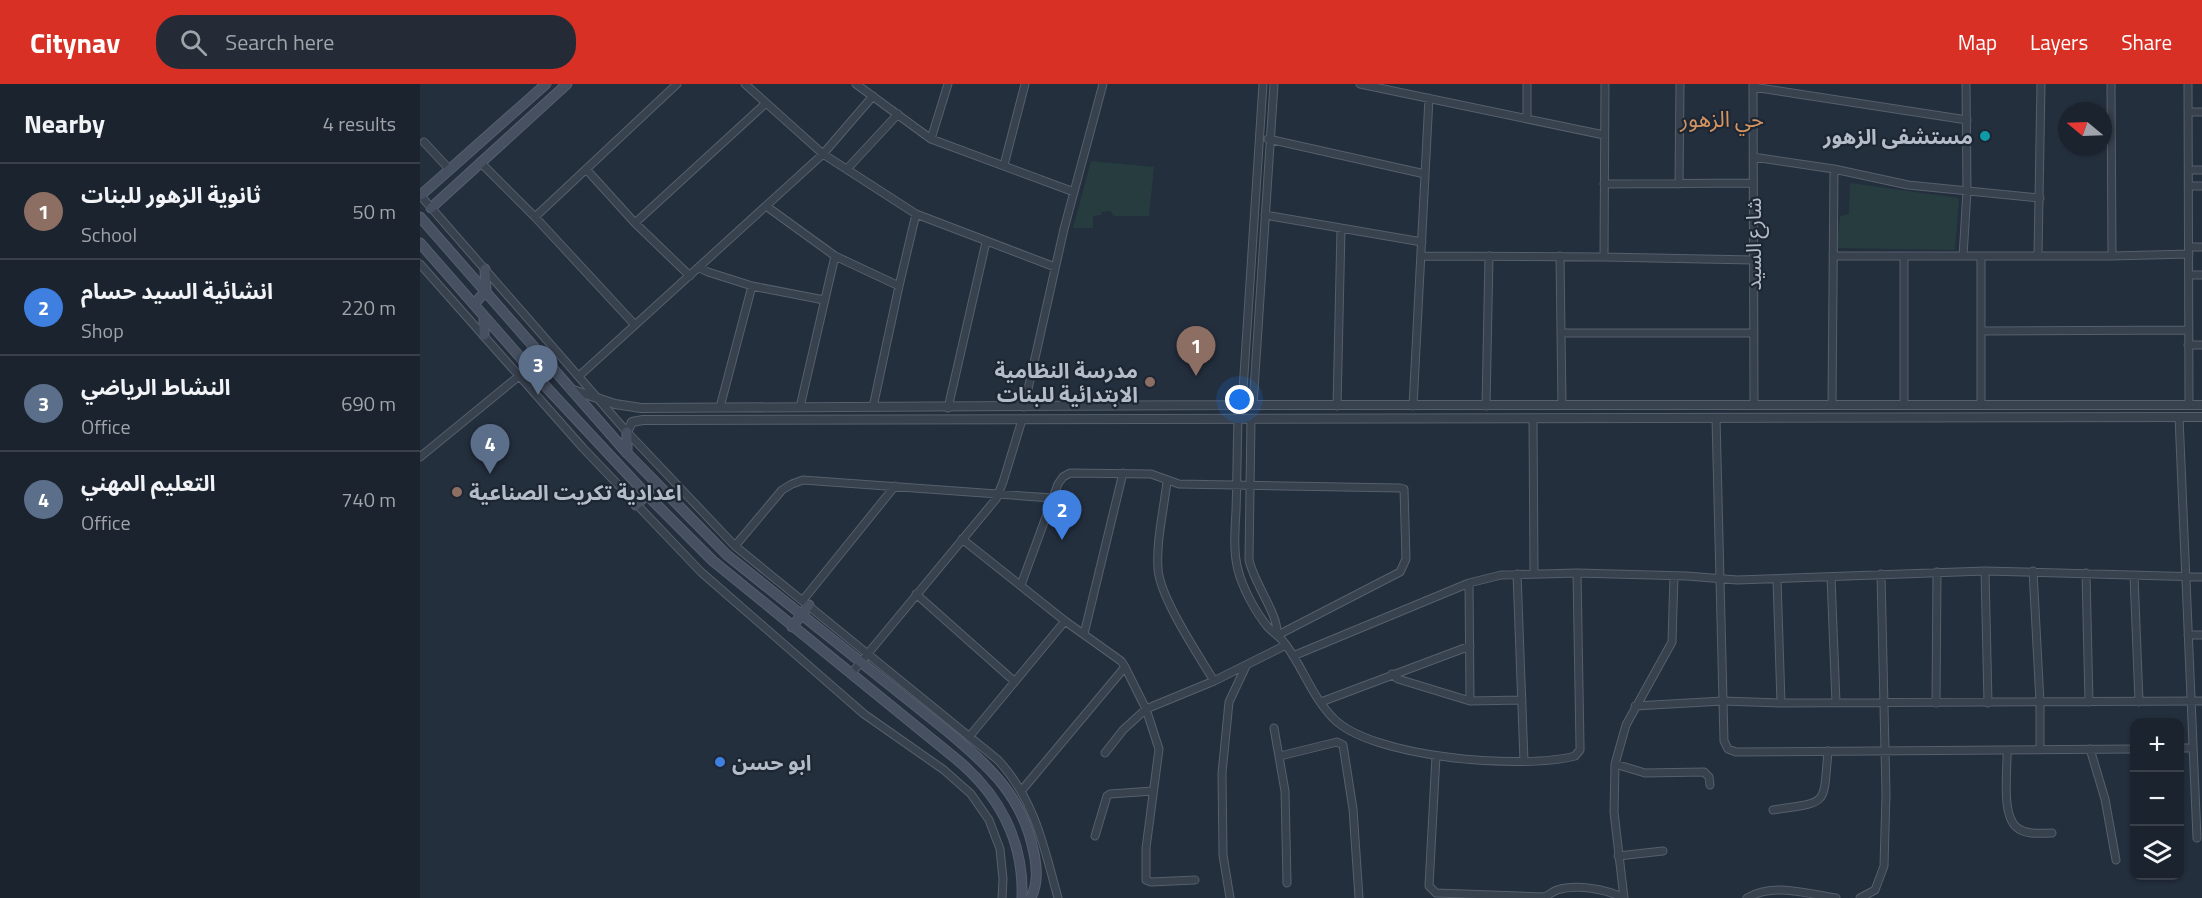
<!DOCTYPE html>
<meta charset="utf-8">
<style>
:root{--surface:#1b232e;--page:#242b36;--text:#f1f3f6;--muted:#a0a4aa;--line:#39404a;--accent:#d93025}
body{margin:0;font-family:"Titillium Web","Noto Sans Arabic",sans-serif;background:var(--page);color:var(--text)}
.controls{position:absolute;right:18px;bottom:18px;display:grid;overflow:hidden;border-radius:12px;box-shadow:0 2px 4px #0004}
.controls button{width:54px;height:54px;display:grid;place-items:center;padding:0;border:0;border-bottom:2px solid var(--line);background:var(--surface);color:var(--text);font:30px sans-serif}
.compass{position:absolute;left:1638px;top:18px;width:54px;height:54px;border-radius:50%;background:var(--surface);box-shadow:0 2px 4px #0004;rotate:289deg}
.you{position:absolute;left:820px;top:316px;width:21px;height:21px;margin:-15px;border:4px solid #fff;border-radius:50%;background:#1a73e8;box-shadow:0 0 0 9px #1a73e833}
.badge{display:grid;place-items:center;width:39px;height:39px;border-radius:50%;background:var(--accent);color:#fff;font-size:20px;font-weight:700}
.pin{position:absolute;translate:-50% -50px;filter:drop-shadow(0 2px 3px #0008)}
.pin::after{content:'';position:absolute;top:32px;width:21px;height:18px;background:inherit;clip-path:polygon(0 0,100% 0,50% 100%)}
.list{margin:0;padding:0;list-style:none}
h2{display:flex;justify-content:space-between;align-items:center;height:78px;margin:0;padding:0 24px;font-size:26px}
h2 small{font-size:20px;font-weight:400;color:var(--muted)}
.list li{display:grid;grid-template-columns:39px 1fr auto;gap:18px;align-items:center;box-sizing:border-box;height:96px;padding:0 24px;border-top:2px solid var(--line)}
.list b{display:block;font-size:22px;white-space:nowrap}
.list p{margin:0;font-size:20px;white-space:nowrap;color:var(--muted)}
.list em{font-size:20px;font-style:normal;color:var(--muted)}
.icon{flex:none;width:33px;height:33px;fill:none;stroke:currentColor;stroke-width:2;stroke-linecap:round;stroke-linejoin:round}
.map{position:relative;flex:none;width:1782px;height:814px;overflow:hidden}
header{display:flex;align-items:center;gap:36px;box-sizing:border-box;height:84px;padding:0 30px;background:var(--accent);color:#fff}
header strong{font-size:28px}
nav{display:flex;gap:33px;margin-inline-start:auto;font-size:21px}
.search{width:420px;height:54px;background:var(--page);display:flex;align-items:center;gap:15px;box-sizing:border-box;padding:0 21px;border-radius:24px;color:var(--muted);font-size:22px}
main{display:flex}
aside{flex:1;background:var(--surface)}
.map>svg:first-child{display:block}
.green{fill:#263c3f}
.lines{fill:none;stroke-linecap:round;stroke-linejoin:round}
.minor-casing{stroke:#565f6c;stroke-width:9}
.tertiary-casing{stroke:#565f6c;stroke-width:10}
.secondary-casing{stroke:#565f6c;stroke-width:11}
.minor{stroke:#38414e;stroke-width:7}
.tertiary{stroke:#38414e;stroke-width:8}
.secondary{stroke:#465061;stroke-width:9}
.culture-dot{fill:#0f9aa8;stroke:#1d2633;stroke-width:2}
.education-dot{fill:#8d6e63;stroke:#1d2633;stroke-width:2}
.shop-dot{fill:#3f7fe0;stroke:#1d2633;stroke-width:2}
.labels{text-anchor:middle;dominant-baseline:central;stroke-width:4.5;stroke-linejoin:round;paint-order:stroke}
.poi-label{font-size:21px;font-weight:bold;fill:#b4bcc9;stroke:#1d2633;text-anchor:end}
.street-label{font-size:21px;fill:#b4bcc9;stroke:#1d2633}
.neighbourhood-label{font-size:22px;fill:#d59563;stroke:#1d2633}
</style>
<header>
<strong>Citynav</strong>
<div class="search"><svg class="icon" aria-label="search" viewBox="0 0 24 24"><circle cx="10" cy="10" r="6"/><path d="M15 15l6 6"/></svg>Search here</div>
<nav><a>Map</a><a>Layers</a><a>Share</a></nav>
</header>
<main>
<aside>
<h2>Nearby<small>4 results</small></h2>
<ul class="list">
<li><span class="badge" style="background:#8d6e63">1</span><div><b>ثانوية الزهور للبنات</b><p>School</p></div><em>50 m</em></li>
<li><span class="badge" style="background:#3f7fe0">2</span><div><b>انشائية السيد حسام</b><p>Shop</p></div><em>220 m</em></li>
<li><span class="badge" style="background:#5c6f8a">3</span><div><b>النشاط الرياضي</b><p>Office</p></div><em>690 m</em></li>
<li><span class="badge" style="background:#5c6f8a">4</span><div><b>التعليم المهني</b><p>Office</p></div><em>740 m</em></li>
</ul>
</aside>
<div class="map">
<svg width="1782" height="814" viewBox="0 0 1782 814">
<rect width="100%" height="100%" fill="#242f3e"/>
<path class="green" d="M671,77L734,83L729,132H694L690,127L682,128L681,131L673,132V144H653Z
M1430,99L1539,114L1535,166L1416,164L1420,132L1429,130Z"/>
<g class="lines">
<g class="minor-casing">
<path id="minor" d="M325,0L403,70L496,130L635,183
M436,0L511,55L654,108
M940,0L1184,51
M1185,0L1184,173L1333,176
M1333,0L1334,321
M1691,0L1692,172
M1768,0L1769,321
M1333,3L1547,36
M1768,28H1782
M1107,34V0
M511,55L528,0
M848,55L1005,90
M4,58L30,86
M1333,73L1414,85L1488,101L1620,114
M60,78L115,133L215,241
M584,81L605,0
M166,85L215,139L270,192
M427,85L478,30
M1769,86H1782
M1184,100L1333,99
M1259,100L1260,0
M1769,102H1782
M0,111L207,348L315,462L578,676C615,716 624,763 638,814
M346,122L415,172L479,202
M845,131L1002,158
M115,133L257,0
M215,139L346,19
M1769,163H1782
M1618,171L1621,0
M1001,172L1184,173
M1140,172L1142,321
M1413,172H1692L1769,170
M1484,172V321
M1543,172L1547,107L1546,0
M0,180L163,364L281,488L444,630L524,686L551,710L569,736L580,765L583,795L582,814
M280,184L288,188L332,202L404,216
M1769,191H1782
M1561,247L1769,246
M1141,249H1333
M1768,261H1782
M159,292L403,70L453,12
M1561,320V172
M822,321L843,0
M833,321L854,0
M1412,321L1414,85
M917,322L921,145
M993,322L1009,14
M1066,322L1069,172
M300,323L332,202
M380,323L415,172
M453,323L479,202L496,130
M604,323L644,145L683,0
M528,324L566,158
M1759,333L1777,754
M1296,334L1304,657L1308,665L1316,668L1714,665
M1113,335L1114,489
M818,336C817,366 817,396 816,427C815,446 813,467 818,486C823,505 835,527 847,542C853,549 860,552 866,561C883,584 893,614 913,634C951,674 1103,686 1155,672L1160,666V662L1157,489
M831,336L829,476C834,499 858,530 857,549
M0,373L99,292
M747,397C744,425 736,457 738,485C740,514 778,570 794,597
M542,455L645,537L701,577L705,583L726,625L739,665L726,764V796L731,798L775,796
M315,462L362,406L372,400L383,396L632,414
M1565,487L1568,619
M1613,487L1620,618V666
M1666,489L1669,618
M1097,490L1104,677
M1714,491L1719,618
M1411,493L1416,619
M1357,495L1361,619
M1049,499L1050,617
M601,501L638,400L643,393L650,389L731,390L759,400L980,404L984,405L986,475L980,488L858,551
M496,510L594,597
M383,516L475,402
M664,550L703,389
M1768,551H1782
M873,572L1049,499L1081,491L1157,489L1267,492L1317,496L1565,487L1782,493
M431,590L576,415L583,398L602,336
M972,590L978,595L1050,617L1102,616
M901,618L1050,562
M1516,619L1517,488
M1215,622L1303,617L1361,619L1782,617
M854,644L865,707L867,799
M549,653L645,537
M1760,664H1773
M1670,665L1685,715L1696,776
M1587,666C1588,686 1580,734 1599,745C1608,751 1621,749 1632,749
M685,669L703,646L726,625L794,597L866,561
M860,672L917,658L923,661L933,725L939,814
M1016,672L1009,802L1016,809L1124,813C1129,811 1132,808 1137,806C1157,800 1186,805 1204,814
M1195,680L1225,689L1284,688L1289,693L1290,701
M602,706L705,583
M1353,726C1409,717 1403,724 1408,667
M675,752L687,712L690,710L733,707
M1198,772L1243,767
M810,814L803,771L802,689L809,618L826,582
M1204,814L1194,728L1195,680L1206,641L1252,558L1254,492
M1327,814C1353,798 1388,810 1416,814
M1440,814L1455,806L1464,782L1466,710L1461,490"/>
</g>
<g class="tertiary-casing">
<path id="tertiary" d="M150,305L195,320L221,324L808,321H1782
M808,321L823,306
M207,348L212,338L223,336L1782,333"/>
</g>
<g class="secondary-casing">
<path id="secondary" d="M1,111L126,0
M11,124L147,0
M0,133L207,369L307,471L527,647C569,682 603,712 614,769C617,785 618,799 611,814
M0,159L128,305L226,410L293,477L535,674C579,710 604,757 602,814
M54,220L66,207L65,185
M64,232V251
M207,369V348
M216,421L229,408
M372,543L389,521"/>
</g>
<use href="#minor" class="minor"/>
<use href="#tertiary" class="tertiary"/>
<use href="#secondary" class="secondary"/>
</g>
<circle class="culture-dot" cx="1565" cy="52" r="6"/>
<g class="education-dot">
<circle cx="730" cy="298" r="6"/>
<circle cx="37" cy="408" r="6"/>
</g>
<circle class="shop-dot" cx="300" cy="678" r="6"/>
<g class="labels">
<g class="poi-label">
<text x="1553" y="52">مستشفى الزهور</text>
<text x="718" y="286">مدرسة النظامية<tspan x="718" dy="24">الابتدائية للبنات</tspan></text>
<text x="49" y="408" text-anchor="start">اعدادية تكريت الصناعية</text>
<text x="312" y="678" text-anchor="start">ابو حسن</text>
</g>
<g class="street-label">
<text transform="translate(1333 160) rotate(-90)">شارع السيد</text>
</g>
<g class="neighbourhood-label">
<text x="1302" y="35">حي الزهور</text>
</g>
</g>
</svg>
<div class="controls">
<button>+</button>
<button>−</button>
<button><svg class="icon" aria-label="layers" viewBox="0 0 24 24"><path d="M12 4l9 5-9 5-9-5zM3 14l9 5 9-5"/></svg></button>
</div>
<svg class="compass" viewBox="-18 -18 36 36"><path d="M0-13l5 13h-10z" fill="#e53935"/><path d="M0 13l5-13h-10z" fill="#a0a4aa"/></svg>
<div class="you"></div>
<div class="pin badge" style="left:776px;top:292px;background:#8d6e63">1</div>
<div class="pin badge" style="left:642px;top:456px;background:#3f7fe0">2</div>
<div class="pin badge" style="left:118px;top:311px;background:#5c6f8a">3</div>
<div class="pin badge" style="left:70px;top:390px;background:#5c6f8a">4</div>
</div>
</main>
